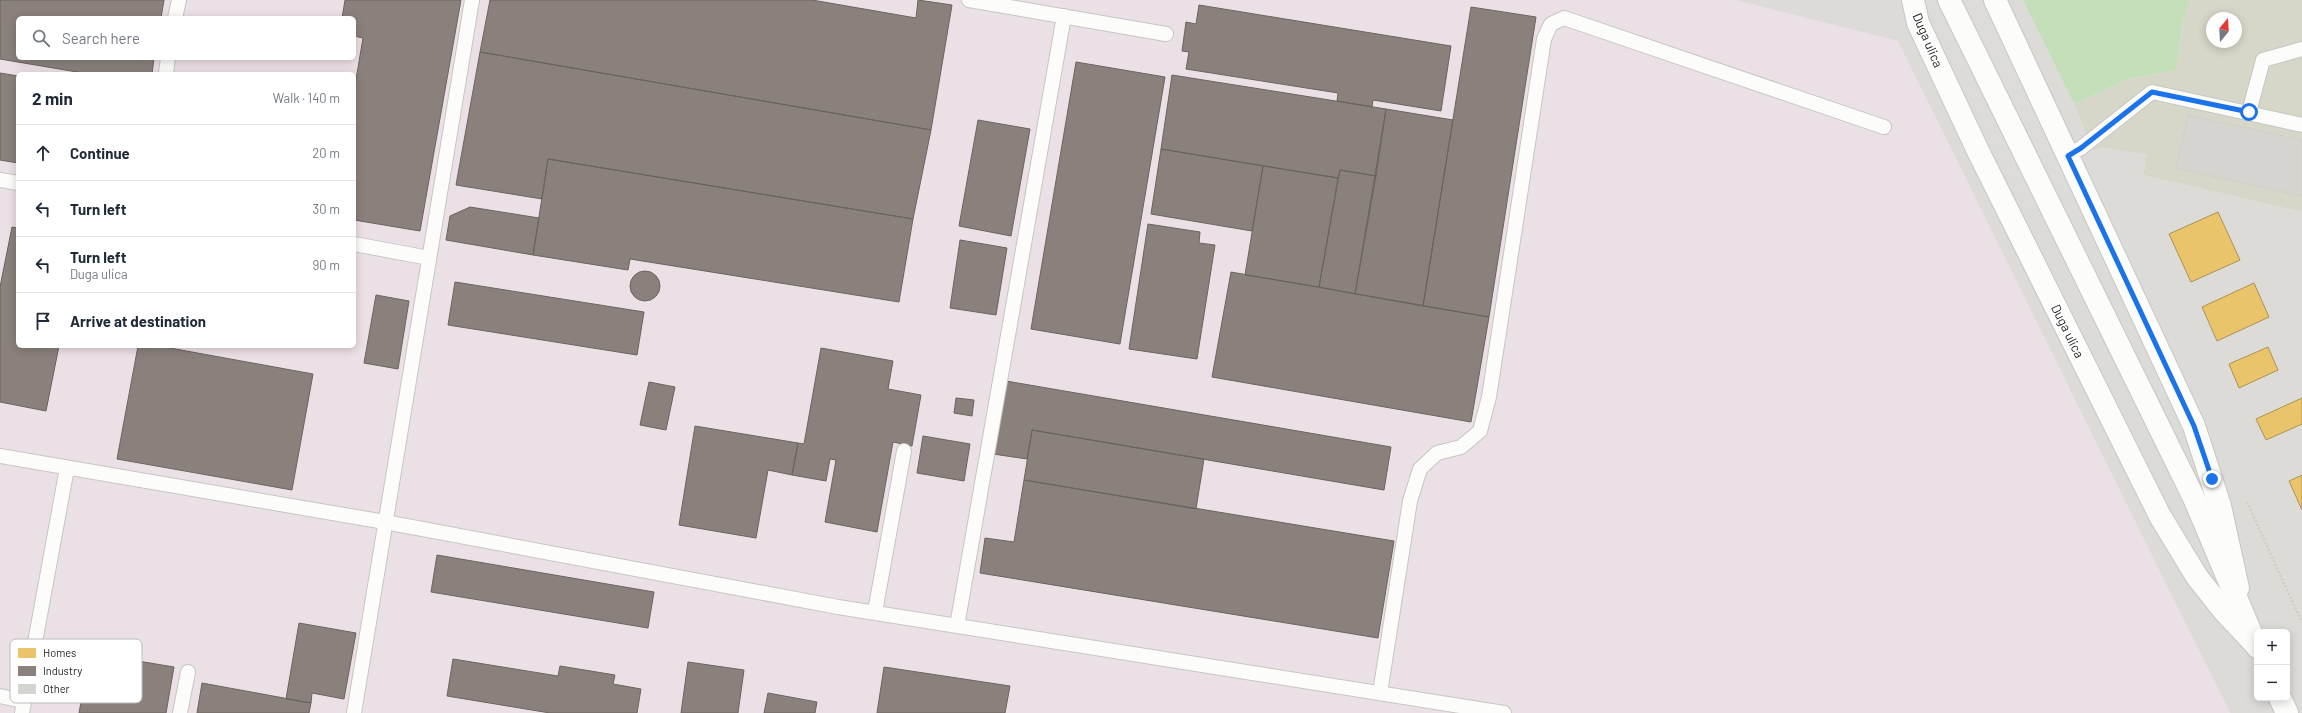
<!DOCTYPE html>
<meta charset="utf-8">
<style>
:root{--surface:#fff;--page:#f6f6f7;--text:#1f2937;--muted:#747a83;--line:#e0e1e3}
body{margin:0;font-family:Barlow,sans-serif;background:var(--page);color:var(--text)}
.controls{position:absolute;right:12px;bottom:12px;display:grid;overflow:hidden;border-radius:6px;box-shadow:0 2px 10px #0003}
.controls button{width:36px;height:36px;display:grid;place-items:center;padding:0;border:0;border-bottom:1px solid var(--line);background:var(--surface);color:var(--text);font:20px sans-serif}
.compass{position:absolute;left:2206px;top:12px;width:36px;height:36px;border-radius:50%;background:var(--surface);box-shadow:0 2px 10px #0003;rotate:18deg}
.stop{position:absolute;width:12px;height:12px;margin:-9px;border:3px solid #1a73e8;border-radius:50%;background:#fff}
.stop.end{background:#1a73e8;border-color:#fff;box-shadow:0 1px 4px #0008}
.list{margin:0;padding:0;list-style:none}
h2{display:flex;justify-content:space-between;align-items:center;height:52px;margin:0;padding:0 16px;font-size:17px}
h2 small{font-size:13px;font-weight:400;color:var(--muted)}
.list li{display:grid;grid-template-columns:26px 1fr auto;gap:12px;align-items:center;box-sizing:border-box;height:56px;padding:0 16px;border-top:1px solid var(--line)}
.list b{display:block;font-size:15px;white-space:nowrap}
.list p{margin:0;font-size:13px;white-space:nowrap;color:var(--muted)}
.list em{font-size:13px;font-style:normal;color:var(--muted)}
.icon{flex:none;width:22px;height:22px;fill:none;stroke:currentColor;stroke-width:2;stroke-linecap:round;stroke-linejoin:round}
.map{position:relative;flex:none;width:2302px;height:713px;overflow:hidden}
.search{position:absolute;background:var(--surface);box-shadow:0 2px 10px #0003;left:16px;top:16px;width:340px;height:44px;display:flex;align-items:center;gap:10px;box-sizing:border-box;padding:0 14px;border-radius:6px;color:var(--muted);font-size:15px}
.panel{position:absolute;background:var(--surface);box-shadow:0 2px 10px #0003;left:16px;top:72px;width:340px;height:276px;border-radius:6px}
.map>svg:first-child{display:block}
.residential{fill:#dcdbd8;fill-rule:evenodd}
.industrial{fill:#ebe0e5;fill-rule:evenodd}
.construction{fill:#d6d7c8;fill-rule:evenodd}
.forest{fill:#c4deba}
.pier{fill:#dddcda}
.homes{fill:#e9c46a;stroke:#ac9254}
.industry{fill:#8a817c;stroke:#6a6460}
.building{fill:#d5d4d0;stroke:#d1cec8}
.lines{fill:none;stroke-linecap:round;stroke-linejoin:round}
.service-casing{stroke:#c6c6c3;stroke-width:16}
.minor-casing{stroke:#c6c6c3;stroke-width:24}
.tertiary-casing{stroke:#c6c6c3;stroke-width:24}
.path{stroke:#d7cac6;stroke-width:2.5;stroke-dasharray:2 2;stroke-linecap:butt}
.service{stroke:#fcfcfb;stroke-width:14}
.minor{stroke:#fcfcfb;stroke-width:22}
.tertiary{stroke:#fcfcfb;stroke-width:22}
.route{stroke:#1a73e8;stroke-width:5}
.labels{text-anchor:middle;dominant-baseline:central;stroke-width:4;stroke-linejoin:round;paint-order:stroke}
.street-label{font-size:13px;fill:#1f1f1f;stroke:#fff}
.key{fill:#fff;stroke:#bcbcbc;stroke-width:1}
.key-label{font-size:11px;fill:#1f1f1f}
</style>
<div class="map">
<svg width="2302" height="713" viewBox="0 0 2302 713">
<rect width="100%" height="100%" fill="#edece7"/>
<path class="residential" d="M1736,0H2023L2074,104L2093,151L2102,148L2147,154L2143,175L2302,212V713H2230L2081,415ZM2257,632H2287V698H2257Z"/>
<path class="industrial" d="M0,0H1736L1898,41L2230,713H0ZM18,18H354V58H18ZM18,74H354V346H18Z"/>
<path class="construction" d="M2190,0H2302V212L2143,175L2147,154L2102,148L2093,151L2074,104L2128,79L2176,70L2183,23ZM2212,18H2236V42H2212Z"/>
<path class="forest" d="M2023,0H2190L2183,23L2176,70L2128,79L2074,104Z"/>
<path class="pier" d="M1924,0H1980L2073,188L2028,211Z"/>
<path class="homes" d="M2218,212L2240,260L2191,282L2169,234Z
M2254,283L2269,317L2217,341L2202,307Z
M2268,347L2278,370L2239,388L2229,364Z
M2302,398V424L2266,440L2256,419Z
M2302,475V510L2289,481Z"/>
<path class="industry" d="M0,0H164L161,18H18V58H154L152,74H89L0,59Z
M345,0H461L420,231L354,220V91L363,38L354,36V18H342Z
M490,0H812L916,18L918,0L952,5L931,130L480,52Z
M1199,5L1451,46L1441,111L1373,100L1372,107L1337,101L1338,93L1186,69L1189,52L1182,51L1186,22L1196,24Z
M1471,7L1536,17L1489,317L1423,306Z
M480,52L931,130L913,219L548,159L542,199L456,185Z
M1076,62L1165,77L1120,344L1031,329Z
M0,73L18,76V163L0,160Z
M1172,75L1386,109L1376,176L1340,170L1338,178L1161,149Z
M1386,109L1453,120L1423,306L1355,294Z
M978,120L1030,129L1011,236L959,226Z
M1161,149L1263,166L1252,231L1151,214Z
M548,159L913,219L899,302L630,259L628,270L533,255Z
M1263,166L1338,178L1319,287L1245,275Z
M1340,170L1376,176L1355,294L1319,287Z
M470,207L539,218L533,255L446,240L450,216Z
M1148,224L1200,232L1199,243L1215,245L1197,359L1129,349Z
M12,227L18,228V346H59L46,411L0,402V287Z
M960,240L1007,248L996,315L950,308Z
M630 286a15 15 0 1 1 30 0a15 15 0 1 1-30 0Z
M1231,272L1489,317L1471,422L1212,377Z
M455,282L644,312L637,355L448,325Z
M376,295L409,301L398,369L364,363Z
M138,346H159L313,374L292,490L117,459Z
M821,348L893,361L888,389L921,395L912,446L893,442L877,532L825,522L836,460L830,459L826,481L792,475L798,443L804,444Z
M1006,381L1391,447L1384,490L1032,430L1027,459L993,454Z
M649,382L675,387L666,430L640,425Z
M956,398L974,400L972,416L954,413Z
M695,426L798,443L792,475L768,470L756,538L679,525Z
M1032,430L1204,459L1196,509L1024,480Z
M923,436L970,444L964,481L917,473Z
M1024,480L1394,541L1378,638L980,573L985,538L1014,542Z
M437,555L654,592L648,628L431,592Z
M299,623L356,633L344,699L312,693L311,703L286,699Z
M90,653L174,667L166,713H79Z
M453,659L558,676L560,666L615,675L613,684L641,689L637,713H550L447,696Z
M688,662L744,670L738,713H681Z
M884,667L1010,686L1005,713H877Z
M202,683L311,703L309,713H197Z
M768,693L817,702L815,713H764Z"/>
<path class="building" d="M2188,115L2302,140V196L2176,168Z"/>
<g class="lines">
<g class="service-casing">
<path id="service" d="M969,0L1166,34
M175,18L179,0
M166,74L168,58
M2249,112L2263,60L2302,49
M2067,155L2081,148L2152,92L2302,125
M0,180L18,183
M354,244L429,258
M0,456L385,522L838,607L1504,713
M875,612L904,451
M957,626L1064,16
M1380,693L1410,501L1420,469L1437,453L1461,447L1480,431L1489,397L1544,39L1551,24L1564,18L1884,127
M0,696L23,701
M22,713L67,468
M180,713L188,672
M354,713L472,0"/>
</g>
<g class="minor-casing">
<path id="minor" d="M1913,0L1918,23L1978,151L2160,516L2197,577L2224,611L2255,644
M1995,0L2194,426L2220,506L2238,588"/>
</g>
<g class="tertiary-casing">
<path id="tertiary" d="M1949,0L2194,498L2257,647
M2280,698L2287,713"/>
</g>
<path class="path" d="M2247,502L2302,623"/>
<use href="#service" class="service"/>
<use href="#minor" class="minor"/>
<use href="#tertiary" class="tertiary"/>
</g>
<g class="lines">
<path class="route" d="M2212,479L2194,426L2068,156L2081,148L2152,92L2249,112"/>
</g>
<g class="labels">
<g class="street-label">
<text transform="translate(1928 40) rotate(67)">Duga ulica</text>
<text transform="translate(2068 331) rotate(64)">Duga ulica</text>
</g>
</g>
<rect x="10" y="639" width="132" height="64" rx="6" class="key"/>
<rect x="18" y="648" width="18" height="10" fill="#e9c46a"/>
<rect x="18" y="666" width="18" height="10" fill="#8a817c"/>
<rect x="18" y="684" width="18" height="10" fill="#d5d4d0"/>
<g class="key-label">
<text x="43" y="657">Homes</text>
<text x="43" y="675">Industry</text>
<text x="43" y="693">Other</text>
</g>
</svg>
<div class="controls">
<button>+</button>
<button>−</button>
</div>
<svg class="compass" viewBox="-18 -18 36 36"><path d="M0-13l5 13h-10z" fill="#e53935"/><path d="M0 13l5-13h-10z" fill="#747a83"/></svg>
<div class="stop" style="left:2249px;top:112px"></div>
<div class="stop end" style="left:2212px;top:479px"></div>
<div class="search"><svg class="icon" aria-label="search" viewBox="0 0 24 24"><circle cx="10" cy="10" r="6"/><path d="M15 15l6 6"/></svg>Search here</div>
<section class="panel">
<h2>2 min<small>Walk · 140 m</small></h2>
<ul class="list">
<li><svg class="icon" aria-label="ahead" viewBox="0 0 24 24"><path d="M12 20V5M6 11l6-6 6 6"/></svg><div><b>Continue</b></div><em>20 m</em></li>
<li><svg class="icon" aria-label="left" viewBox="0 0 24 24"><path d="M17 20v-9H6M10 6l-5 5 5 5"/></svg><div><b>Turn left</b></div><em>30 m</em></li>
<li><svg class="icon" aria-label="left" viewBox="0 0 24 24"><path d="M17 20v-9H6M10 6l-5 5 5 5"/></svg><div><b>Turn left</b><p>Duga ulica</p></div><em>90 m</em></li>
<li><svg class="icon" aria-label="arrive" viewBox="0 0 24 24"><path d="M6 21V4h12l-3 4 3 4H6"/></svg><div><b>Arrive at destination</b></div></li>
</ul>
</section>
</div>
